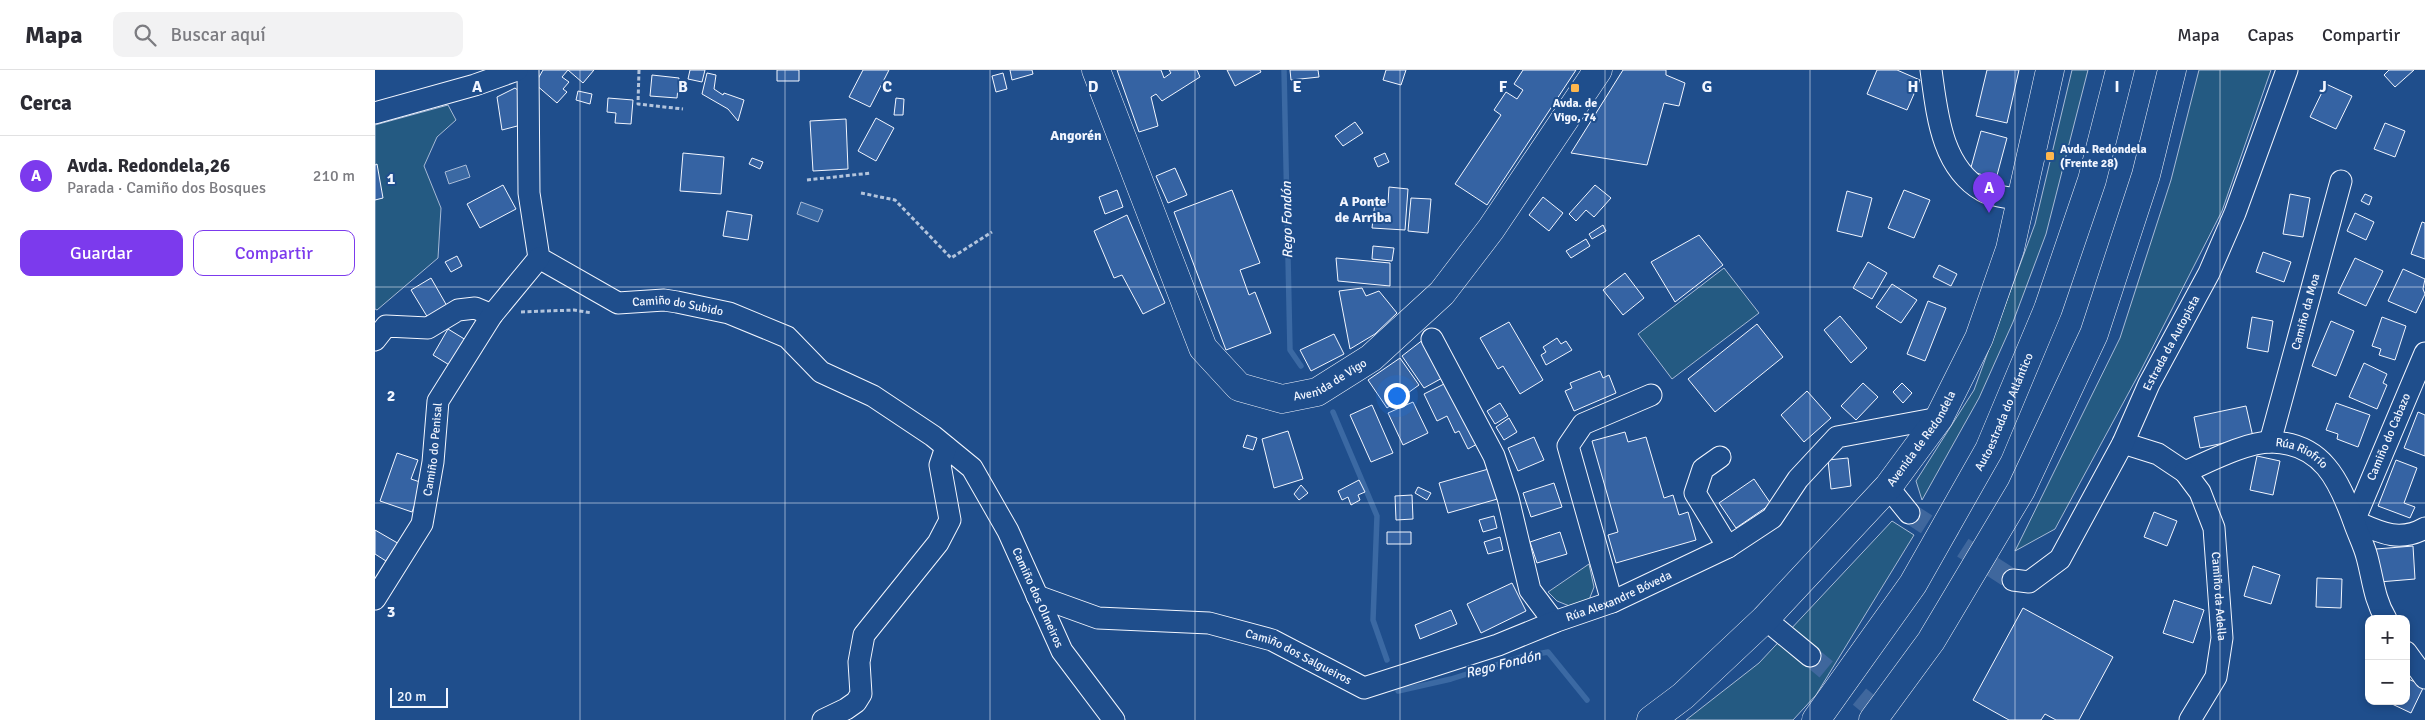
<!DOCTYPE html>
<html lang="es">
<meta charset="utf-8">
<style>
:root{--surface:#fff;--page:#f2f2f3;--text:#2b2b33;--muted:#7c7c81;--line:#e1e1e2;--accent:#7c3aed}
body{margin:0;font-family:Signika,sans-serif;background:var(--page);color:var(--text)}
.controls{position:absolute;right:15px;bottom:15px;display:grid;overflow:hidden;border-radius:10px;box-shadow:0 2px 8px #0003}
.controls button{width:45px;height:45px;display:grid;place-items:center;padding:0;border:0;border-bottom:1px solid var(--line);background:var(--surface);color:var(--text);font:25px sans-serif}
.scale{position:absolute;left:15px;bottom:12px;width:58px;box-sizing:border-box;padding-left:5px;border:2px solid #f2f6ff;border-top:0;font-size:14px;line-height:18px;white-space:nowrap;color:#f2f6ff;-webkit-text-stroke:4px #1f4e8c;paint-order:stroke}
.you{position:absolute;left:1021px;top:325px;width:18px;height:18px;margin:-12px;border:4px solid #fff;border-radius:50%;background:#1a73e8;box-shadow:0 0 0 8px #1a73e833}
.badge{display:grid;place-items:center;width:32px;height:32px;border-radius:50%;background:var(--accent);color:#fff;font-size:16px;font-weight:700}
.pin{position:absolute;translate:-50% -41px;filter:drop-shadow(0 1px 2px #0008)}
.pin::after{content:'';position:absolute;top:26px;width:18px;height:15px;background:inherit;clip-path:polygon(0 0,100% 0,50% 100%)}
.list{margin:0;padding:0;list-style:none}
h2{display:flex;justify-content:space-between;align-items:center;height:65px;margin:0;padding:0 20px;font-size:21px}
h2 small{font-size:16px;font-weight:400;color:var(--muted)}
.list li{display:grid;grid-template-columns:32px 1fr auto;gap:15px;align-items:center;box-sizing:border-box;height:80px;padding:0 20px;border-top:1px solid var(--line)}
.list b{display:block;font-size:19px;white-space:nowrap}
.list p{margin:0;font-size:16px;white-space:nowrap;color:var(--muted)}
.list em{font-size:16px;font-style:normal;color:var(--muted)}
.actions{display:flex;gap:10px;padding:15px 20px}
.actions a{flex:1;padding:11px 0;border:1px solid var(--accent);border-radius:10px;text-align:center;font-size:18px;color:var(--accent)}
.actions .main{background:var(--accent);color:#fff}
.icon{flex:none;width:28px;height:28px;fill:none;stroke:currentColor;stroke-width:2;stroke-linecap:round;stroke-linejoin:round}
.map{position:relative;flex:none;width:2050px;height:650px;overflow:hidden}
header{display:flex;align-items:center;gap:30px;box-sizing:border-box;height:70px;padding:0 25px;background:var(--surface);border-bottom:1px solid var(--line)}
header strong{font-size:24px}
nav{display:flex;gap:28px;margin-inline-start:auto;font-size:18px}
.search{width:350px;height:45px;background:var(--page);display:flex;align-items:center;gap:12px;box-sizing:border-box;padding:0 18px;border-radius:10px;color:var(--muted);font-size:19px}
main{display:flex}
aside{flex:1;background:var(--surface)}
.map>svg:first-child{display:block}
.green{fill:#245a82;stroke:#a8bbd7}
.water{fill:#3b69a3;stroke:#a8bbd7}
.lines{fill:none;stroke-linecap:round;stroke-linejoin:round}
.stream{stroke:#3b69a3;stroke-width:5.5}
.building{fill:#3563a3;stroke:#f2f6ff}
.minor-tunnel{stroke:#3f679d;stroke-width:21;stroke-dasharray:21 11;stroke-linecap:butt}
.minor-casing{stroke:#f2f6ff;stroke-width:23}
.major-casing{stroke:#f2f6ff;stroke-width:29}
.highway-casing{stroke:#f2f6ff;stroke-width:29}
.path{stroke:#b3c4dc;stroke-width:3;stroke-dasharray:4 2.5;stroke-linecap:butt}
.minor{stroke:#1f4e8c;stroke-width:21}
.major{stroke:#1f4e8c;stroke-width:28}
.highway{stroke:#1f4e8c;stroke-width:28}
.grid{fill:none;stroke:#f2f6ff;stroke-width:1;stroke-opacity:0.55}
.poi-dot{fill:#ffb74d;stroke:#1f4e8c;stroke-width:2}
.labels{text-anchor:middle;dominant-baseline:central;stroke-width:4;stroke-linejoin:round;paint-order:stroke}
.poi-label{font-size:12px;font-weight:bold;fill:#f2f6ff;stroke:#1f4e8c}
.street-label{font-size:12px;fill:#f2f6ff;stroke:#1f4e8c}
.neighbourhood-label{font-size:14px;font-weight:bold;fill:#f2f6ff;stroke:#1f4e8c}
.water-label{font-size:14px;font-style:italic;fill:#f2f6ff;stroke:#1f4e8c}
.grid-label{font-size:16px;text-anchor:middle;font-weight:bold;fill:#f2f6ff;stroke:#1f4e8c;stroke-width:4;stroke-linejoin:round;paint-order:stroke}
</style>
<header>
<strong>Mapa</strong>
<div class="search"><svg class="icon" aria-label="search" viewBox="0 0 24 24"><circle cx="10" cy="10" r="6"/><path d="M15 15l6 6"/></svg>Buscar aquí</div>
<nav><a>Mapa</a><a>Capas</a><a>Compartir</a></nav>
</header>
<main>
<aside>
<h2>Cerca<small></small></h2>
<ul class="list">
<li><span class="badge">A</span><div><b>Avda. Redondela,26</b><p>Parada · Camiño dos Bosques</p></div><em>210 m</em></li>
</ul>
<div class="actions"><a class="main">Guardar</a><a>Compartir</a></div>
</aside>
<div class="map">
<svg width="2050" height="650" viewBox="0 0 2050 650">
<rect width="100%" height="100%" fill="#1f4e8c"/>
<path class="green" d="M1697,0H1713L1671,164L1638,252L1604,328L1547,430L1541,411L1599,320L1660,154Z
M1824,0H1896L1847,141L1766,300L1680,459L1640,481L1745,268L1796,110Z
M73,35L81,50L62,67L49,96L66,138L63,188L2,240L0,239V55Z
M1349,198L1384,243L1297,309L1263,264Z
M1517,451L1539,465L1441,625L1418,650H1311L1384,593Z
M1214,494L1219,517L1212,535L1202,539L1182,531L1173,522Z"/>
<path class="water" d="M91,95L95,107L74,114L70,102Z
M426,132L448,140L443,152L422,144Z"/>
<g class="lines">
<path class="stream" d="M909,0L915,280L926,296
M958,342L1002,446L998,550L1012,590
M1023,621L1076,609L1146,587L1173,582L1212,630"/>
</g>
<path class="building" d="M168,0H193L187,7L194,12L188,19L192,22L182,33L160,14Z
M193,0H219L208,13Z
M315,0H330L327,12L313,9Z
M402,0H424V11H402Z
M488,0H514L495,37L474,27Z
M635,0H657L658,4L637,10Z
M742,0H786L789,8L796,3L794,0H822L825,7L787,31L781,24L776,27L783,56L764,62Z
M852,0H885L886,2L860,16Z
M915,0H943L944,7L916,10Z
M1011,0H1031L1026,15L1008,10Z
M1148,0H1201L1112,135L1080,114L1126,45L1119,40L1131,22L1142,29L1148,20L1139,14Z
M1248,0H1291V5L1310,13L1304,36L1289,33L1272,95L1196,83Z
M1502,0H1522L1545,10L1532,40L1492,24Z
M1612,0H1644L1632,53L1601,46Z
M2014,0H2039L2020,17L2009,5Z
M332,3L341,5L339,19L348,25L349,23L369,30L363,51L353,39L327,24Z
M628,3L632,19L621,22L617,6Z
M277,5L304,8L302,28L275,26Z
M1951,14L1977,26L1961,59L1935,47Z
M140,18L148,24L146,55L127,60L122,27Z
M203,21L217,24L215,34L201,30Z
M233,28L258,30L256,54L240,53L241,43L232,42Z
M521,28L529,29L528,45H519Z
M501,48L519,58L501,91L483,81Z
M471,49L473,99L438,101L435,51Z
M980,52L988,63L968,76L960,66Z
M2010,53L2030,61L2020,87L1999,79Z
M1606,61L1632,68L1621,109L1595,101Z
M308,83L349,87L346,124L305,121Z
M1010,83L1014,92L1003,97L999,88Z
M377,88L388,92L385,99L374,94Z
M2,94L8,128L0,130V95Z
M800,98L812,125L793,133L781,106Z
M128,115L141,139L105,158L92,134Z
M1220,115L1236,128L1219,147L1211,140L1201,151L1194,144Z
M1014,117L1033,119L1030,160L997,158L1000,132L1013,133Z
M742,120L748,137L730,144L724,127Z
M857,120L885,193L865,200L874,225L880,222L896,263L851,280L799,142Z
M1529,120L1555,130L1539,168L1513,158Z
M1472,121L1497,128L1487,167L1462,161Z
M1915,124L1935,128L1928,167L1908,164Z
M1990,124L1997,127L1994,135L1986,131Z
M1168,127L1188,143L1174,161L1154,145Z
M1036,128L1056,129L1053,163L1033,161Z
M352,141L377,145L373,170L348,166Z
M1980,143L1999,152L1991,170L1972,161Z
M752,145L790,233L768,244L747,205L739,208L719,161Z
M2047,152L2050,153V189L2036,184Z
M1228,155L1231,161L1217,169L1214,164Z
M1324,165L1348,195L1300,232L1276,192Z
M1211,169L1215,176L1196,188L1191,181Z
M998,176L1019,178L1017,191L997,189Z
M1888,182L1916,192L1909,212L1881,202Z
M82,186L87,196L76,202L70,192Z
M961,188L1015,193V216L963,211Z
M1980,188L2008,201L1991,236L1963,223Z
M1493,192L1512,203L1497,229L1478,218Z
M1564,195L1582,204L1576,216L1558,207Z
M2028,199L2050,209L2048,219L2050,224L2041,243L2013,231Z
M1250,203L1269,228L1248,245L1228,220Z
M56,208L72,236L53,248L36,220Z
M1517,214L1542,230L1526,253L1501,237Z
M987,218L991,226L1004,221L1022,243L1000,264L975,279L964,221Z
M1553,231L1571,238L1550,291L1532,284Z
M1465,246L1492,278L1476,293L1449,260Z
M1877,247L1898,251L1893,282L1872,278Z
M2007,247L2031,256L2020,290L2004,285L2006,279L1997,276Z
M1956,251L1979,261L1961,306L1937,296Z
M1134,252L1168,310L1145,324L1128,296L1123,299L1105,268Z
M1382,254L1408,287L1340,342L1313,309Z
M73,259L91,270L76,296L58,285Z
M959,264L969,284L936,301L925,280Z
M1182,268L1186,274L1191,271L1197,280L1171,295L1166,285L1171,282L1168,277Z
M1049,269L1069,307L1049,318L1027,286Z
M1025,288L1044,315L1012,338L993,310Z
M1989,293L2012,304L2008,313L2012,315L2002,339L1974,327Z
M1225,301L1228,308L1234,305L1241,323L1199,341L1190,321L1197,318L1195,313Z
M1073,312L1104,373L1093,379L1084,361L1080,363L1072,346L1062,351L1049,324Z
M1488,313L1503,327L1481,350L1466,336Z
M1527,313L1537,323L1528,333L1518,322Z
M1432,321L1456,348L1429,372L1406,345Z
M1038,332L1053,363L1028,375L1013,343Z
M1125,333L1133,346L1120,354L1112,341Z
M1961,333L1995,345L1983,377L1962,369L1963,364L1951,360Z
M997,335L1018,383L996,392L975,345Z
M1871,336L1878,367L1825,378L1819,347Z
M2043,342L2050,345V386L2029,378Z
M1134,348L1142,362L1129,370L1121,357Z
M913,361L928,409L899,418L887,369Z
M1250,362L1253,372L1271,367L1289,428L1298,425L1304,445L1313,442L1321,470L1241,493L1233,465L1243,462L1217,371Z
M872,365L882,368L878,380L868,377Z
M1159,367L1169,390L1143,401L1133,378Z
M22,383L43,390L36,409L48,413L37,442L5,431Z
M1882,386L1905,391L1898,425L1875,420Z
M1473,388L1476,416L1456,419L1453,390Z
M2021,390L2042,398L2029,433L2040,437L2035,448L2003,436Z
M1117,398L1126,428L1073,443L1064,413Z
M1379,409L1396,434L1361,458L1344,433Z
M984,410L990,422L983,425L985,430L976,435L973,427L967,430L963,421Z
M1179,413L1187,437L1156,447L1148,423Z
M926,415L933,423L924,430L919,424Z
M1043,417L1056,423L1052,430L1040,423Z
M1037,425L1038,449L1021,450L1020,426Z
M1779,442L1802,451L1792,476L1769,467Z
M1119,446L1122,458L1108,462L1104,450Z
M0,460L26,475L18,489L14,486L11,491L0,484Z
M1012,462H1036V474H1012Z
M1185,462L1192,484L1162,493L1155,472Z
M1125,467L1128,480L1113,484L1109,472Z
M2038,476L2040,509L2004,512L2001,479Z
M1878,496L1905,505L1896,534L1869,526Z
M1942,508L1967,509L1966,538L1941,537Z
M1137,513L1151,541L1106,563L1092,534Z
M1799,530L1829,540L1818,573L1788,563Z
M1648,538L1738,587L1704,650H1681L1670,644L1666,650H1634L1598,630Z
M1076,540L1082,554L1045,569L1040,555Z
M2031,608L2049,616L2036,643L2017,634L2018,631H2031Z"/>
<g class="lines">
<path class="minor-tunnel" d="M1534,443L1638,510
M1435,586L1513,650"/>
<g class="minor-casing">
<g id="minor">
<path id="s1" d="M153,0L154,123L164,188L243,233L289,230L302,232L354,243L412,267L446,302L498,326L558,366L597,398L633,461L687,581L739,650"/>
<path d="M1556,0C1562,43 1566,97 1608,121C1618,127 1635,127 1646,130"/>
<path d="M0,43L100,15L142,0"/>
<path id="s2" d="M1057,269L1119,386L1133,428L1155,520L1179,552L1237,532L1353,477L1397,448L1423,409L1462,367L1564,348"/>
<path d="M0,270L11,256L53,258L83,240L100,238L117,245"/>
<path d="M2050,283L1979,451C2004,462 2024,473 2050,458"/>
<path id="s3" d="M1895,372L1966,111"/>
<path id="s4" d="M1748,373L1783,384L1810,402C1833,392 1871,372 1896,372C1947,373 1964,410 1979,452C1983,464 1989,475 1992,487C1998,509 1999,529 2011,549"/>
<path d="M1345,387L1328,399L1320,423L1353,477"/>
<path id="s5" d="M1810,402L1825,422L1839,458L1847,568L1841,607L1815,650"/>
<path d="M1513,417L1534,443"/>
<path id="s6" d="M1638,510L1654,512L1685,489L1748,373L1774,314L1834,203L1860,143L1912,0"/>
<path id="s7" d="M662,526L723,548L834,553L897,570L989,618L1123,575L1179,552"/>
<path id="s8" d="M0,529L47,454L58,392L63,331L117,245L164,188"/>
<path d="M1237,532L1193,376L1208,354L1276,325"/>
<path d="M1390,549L1435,586"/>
<path d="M2031,582L2050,608"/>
<path d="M448,650L471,639L481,632L486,624L484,592L489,565L563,473L575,450L565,395L571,377"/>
</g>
</g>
<g class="major-casing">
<g id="major">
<path id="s9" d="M721,0L828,278L864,317L907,329L942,322L996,288L1067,223L1116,159L1223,0"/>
</g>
</g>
<g class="highway-casing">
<g id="highway">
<path id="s10" d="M1276,650L1308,626L1390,549L1513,417L1564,348L1604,268L1635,179L1675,0"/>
<path id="s11" d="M1441,650L1538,514L1614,380L1673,239L1717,110L1745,0"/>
<path d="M1498,650L1556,571L1646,420L1719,264L1771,105L1797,0"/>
</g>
</g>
<path class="path" d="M264,0L263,34L308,39
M432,110L496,103
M486,123L520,130L576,188L617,162
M146,242L199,240L217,243"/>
<use href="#minor" class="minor"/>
<use href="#major" class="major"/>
<use href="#highway" class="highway"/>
</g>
<path class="grid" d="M205,0V650M410,0V650M615,0V650M820,0V650M1025,0V650M1230,0V650M1435,0V650M1640,0V650M1845,0V650M0,217H2050M0,433H2050"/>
<g class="poi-dot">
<rect x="1195" y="13" width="10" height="10" rx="2.5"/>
<rect x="1670" y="81" width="10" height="10" rx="2.5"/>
</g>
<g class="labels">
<g class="poi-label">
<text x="1200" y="33">Avda. de<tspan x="1200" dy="14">Vigo, 74</tspan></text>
<text x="1685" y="79" text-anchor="start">Avda. Redondela<tspan x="1685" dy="14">(Frente 28)</tspan></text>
</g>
<g class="street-label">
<text stroke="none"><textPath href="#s1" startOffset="340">Camiño do Subido</textPath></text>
<text stroke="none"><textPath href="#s3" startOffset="135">Camiño da Moa</textPath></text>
<text stroke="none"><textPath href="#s6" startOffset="298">Estrada da Autopista</textPath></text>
<text stroke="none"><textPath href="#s9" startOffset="448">Avenida de Vigo</textPath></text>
<text stroke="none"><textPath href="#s11" startOffset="362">Autoestrada do Atlántico</textPath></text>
<text stroke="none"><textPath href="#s10" startOffset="392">Avenida de Redondela</textPath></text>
<text transform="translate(2014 367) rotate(-67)">Camiño do Cabazo</text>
<text stroke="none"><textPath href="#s8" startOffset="164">Camiño do Penisal</textPath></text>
<text stroke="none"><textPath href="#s4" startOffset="194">Rúa Riofrío</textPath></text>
<text stroke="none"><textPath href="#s2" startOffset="381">Rúa Alexandre Bóveda</textPath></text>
<text stroke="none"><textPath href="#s5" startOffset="132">Camiño da Adella</textPath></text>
<text stroke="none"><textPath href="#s1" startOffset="829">Camiño dos Olmeiros</textPath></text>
<text stroke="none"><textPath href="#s7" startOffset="272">Camiño dos Salgueiros</textPath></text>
</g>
<g class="neighbourhood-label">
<text x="701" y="65">Angorén</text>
<text x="988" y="131">A Ponte<tspan x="988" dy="16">de Arriba</tspan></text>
</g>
<g class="water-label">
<text transform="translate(912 150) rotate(-91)">Rego Fondón</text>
<text transform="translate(1128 594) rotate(-14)">Rego Fondón</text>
</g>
</g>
<g class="grid-label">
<text x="102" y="22">A</text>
<text x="308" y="22">B</text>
<text x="512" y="22">C</text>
<text x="718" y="22">D</text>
<text x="922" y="22">E</text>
<text x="1128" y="22">F</text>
<text x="1332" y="22">G</text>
<text x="1538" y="22">H</text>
<text x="1742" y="22">I</text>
<text x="1948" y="22">J</text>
<text x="16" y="114">1</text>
<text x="16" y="331">2</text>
<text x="16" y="547">3</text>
</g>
</svg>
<div class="controls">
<button>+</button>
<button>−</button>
</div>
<div class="scale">20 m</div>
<div class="you"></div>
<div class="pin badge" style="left:1614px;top:143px">A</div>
</div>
</main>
